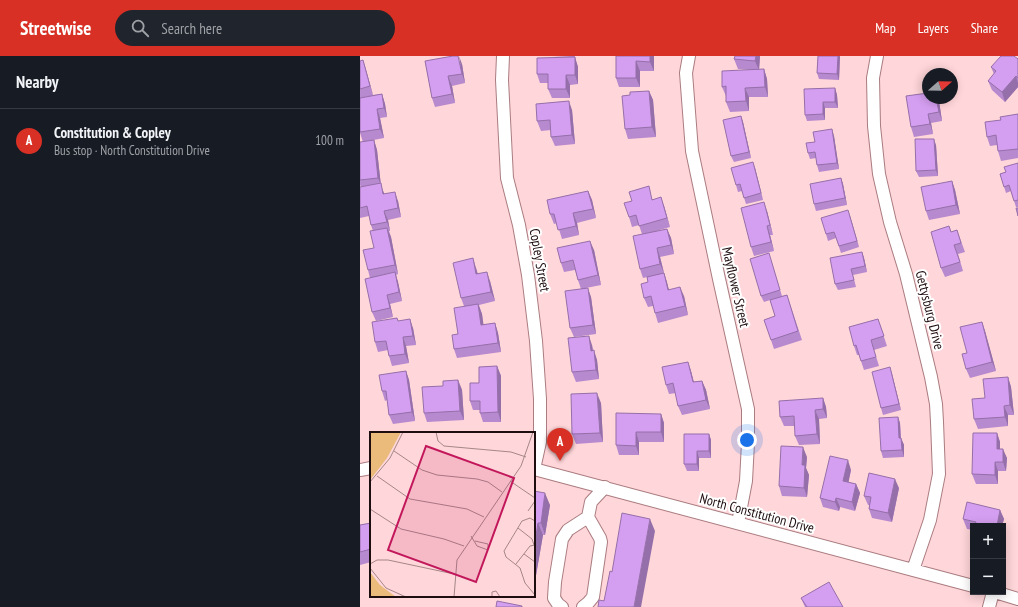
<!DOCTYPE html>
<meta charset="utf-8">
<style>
:root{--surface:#171b24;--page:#20242c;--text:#f1f3f6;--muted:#9ea1a6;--line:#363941;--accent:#d93025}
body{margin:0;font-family:"PT Sans Narrow",sans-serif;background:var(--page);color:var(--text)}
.controls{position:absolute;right:12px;bottom:12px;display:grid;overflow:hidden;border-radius:0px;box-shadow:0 2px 10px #0003}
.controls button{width:36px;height:36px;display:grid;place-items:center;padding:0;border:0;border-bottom:1px solid var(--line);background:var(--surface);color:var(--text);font:20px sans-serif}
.compass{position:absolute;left:562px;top:12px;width:36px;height:36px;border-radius:50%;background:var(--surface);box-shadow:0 2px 10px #0003;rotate:70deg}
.you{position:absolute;left:387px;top:384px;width:14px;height:14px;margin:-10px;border:3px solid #fff;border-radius:50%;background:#1a73e8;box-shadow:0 0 0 6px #1a73e833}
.badge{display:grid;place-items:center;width:26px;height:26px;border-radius:50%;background:var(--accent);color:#fff;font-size:13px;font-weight:700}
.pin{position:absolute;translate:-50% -33px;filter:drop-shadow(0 1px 2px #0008)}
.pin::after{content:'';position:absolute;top:21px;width:14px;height:12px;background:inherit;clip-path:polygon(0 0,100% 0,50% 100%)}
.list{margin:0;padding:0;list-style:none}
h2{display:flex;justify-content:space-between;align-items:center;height:52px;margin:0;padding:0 16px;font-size:17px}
h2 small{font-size:13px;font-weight:400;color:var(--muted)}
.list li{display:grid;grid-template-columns:26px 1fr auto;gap:12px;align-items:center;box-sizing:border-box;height:64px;padding:0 16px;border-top:1px solid var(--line)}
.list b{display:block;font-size:15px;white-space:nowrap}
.list p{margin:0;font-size:13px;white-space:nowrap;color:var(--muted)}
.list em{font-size:13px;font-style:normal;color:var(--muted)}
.icon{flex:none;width:22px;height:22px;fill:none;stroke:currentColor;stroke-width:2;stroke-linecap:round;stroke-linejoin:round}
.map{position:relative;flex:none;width:658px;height:551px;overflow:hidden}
header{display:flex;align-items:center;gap:24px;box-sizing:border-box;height:56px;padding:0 20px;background:var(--accent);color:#fff}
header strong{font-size:19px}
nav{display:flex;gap:22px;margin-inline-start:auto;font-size:14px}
.search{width:280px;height:36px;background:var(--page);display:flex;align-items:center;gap:10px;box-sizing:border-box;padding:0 14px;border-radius:22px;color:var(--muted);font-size:15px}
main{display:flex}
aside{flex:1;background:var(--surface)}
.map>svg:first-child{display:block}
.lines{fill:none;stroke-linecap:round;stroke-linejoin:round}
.street-casing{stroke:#aa7c80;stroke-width:14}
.street{stroke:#fff;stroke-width:12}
.wall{fill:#b789cf}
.shaded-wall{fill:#956fa9}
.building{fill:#d59ff1;stroke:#956fa9}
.labels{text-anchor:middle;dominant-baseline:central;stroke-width:4;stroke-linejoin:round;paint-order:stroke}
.street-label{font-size:14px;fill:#1e0d0f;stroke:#fff}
.inset-road{fill:none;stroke:#a58688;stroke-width:1}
.view{fill:#c2185b;fill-opacity:0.15;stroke:#c2185b;stroke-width:2}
.inset-edge{fill:none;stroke:#1e0d0f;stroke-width:2}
</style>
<header>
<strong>Streetwise</strong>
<div class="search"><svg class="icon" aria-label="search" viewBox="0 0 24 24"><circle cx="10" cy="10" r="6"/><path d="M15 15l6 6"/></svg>Search here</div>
<nav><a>Map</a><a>Layers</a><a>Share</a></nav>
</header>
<main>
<aside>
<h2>Nearby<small></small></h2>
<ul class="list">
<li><span class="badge">A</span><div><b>Constitution &amp; Copley</b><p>Bus stop · North Constitution Drive</p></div><em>100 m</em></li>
</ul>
</aside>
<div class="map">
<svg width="658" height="551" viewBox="0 0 658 551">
<rect width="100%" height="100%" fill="#ffd6d9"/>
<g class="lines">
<g class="street-casing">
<path id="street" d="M143,0L142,24L147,122L159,169L168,219L176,285L180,343V386L174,413
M329,0L326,17L332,95L359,223L388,353V387L386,425L378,467
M517,0L513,22L514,70L519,118L530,166L546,218L571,321L576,348L577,366L579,418L570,464L553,514
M174,413L613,530
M0,414L11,412
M635,536L658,543
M202,551L198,548L194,542L195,526L202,483L208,474L228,461
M223,551L228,547L233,541L241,486L240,482L228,461L231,446L245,431
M629,551L633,536"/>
</g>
<use href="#street" class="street"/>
</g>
<path class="wall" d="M192,0H215V2L218,11V28L210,29V42H192L188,33V27H180L177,18L212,1Z
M256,0H294V15H280V31H259L256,22Z
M400,0L399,14L404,13L407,23L408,41H389V55L370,56L366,46V40L362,31L392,14L378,13L374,3Z
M458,0H480L479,24L459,23L457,17Z
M658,3V31L645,46L632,34L628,25L634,18L631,11Z
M3,4L6,14L13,39L22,38L25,48L27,61L20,62L24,82L3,86L0,77V5Z
M65,5L102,8L105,27L92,30L95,47L75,51L72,42Z
M475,32L477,39L478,52H465V64L447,65L445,59Z
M289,35L293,44L296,81L268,83L265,73L270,39Z
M579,45L582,65L571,67L573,78L554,81L551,71Z
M212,54L215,88L195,90L191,81V74L181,75L177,65Z
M658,58V102L641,105L638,95L637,89L630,90L627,81L641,64Z
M381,60L383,66L391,102L374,106L371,100Z
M474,80L479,113L459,116L457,109L456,102L450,103L448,97L455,86Z
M14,84L17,94L21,130L24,138L38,145L41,161L28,164L30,175H29L31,181L38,218L36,219L38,226L42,245L30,248L33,261L16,265L12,256L10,222L8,214L14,192L13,175L11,169L9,160L0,162V131H1L0,129V86Z
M576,89L578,120L559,121L556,115Z
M658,107V151H656L651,135L646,137L640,118L646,116Z
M395,112L403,144L386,148L382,135L378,136L376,129Z
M481,122L483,128L487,149L456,155L454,148Z
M592,125L595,134L600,158L569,164L566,155Z
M228,135L232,144L236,162L217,167L219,179L202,183L197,167L194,168L190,158Z
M293,143L304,150L310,171L296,175L307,173L311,182L314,198L300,201L304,217L309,234L324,240L328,259L298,267L293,250L288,251L284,242L288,226L287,221L283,222L280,213L282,178L279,169L272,171L269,161Z
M407,155L413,179H410L414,195L394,200L391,191Z
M490,160L499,191L481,197L476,182L468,185L466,178Z
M597,174L605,196L598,198L603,215L585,221L581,212L592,176Z
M234,194L241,229L226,232L231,241L236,278L214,281L210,272L221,233L218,224L215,214L204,216L201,207Z
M502,196L504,202L507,216L493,219L496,231L478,234L475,228Z
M411,204L422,240L427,239L442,284L414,293L411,284L415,260L410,244L404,246L401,240Z
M116,212L118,218L130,225L135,245L119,249L122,258L123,269L135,267L138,277L141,296L97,302L94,293L104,250L101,242Z
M37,262L38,265L53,272L56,289L46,290L49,307L32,310L29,300L28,294L18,296L15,286Z
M518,263L527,290L514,294L519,310L504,314L499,299H497L494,290Z
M622,266L625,275L636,315L610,322L606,313Z
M232,289L233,294L237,304L239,323L216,326L212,316Z
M328,306L331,315L334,326L342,325L346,334L350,353L322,359L318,350L316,337L309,338L306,329Z
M137,310L141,320V366H123L120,357V354H113L110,345L119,327Z
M530,311L532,318L541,354L523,359L521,352Z
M46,315L49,324L55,365L33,368L29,359L27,344L25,345L22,335Z
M648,321L651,331L654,359H648V370L618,373L614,363L625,342Z
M98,324L102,334L104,364L67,366L64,357L83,330Z
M463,342L466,351L467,362L459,363L460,388L439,389L435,380V370H424L420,361Z
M241,347L243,386L216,388L212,378Z
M301,358L304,367V386H279V399H259L256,389Z
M538,361L540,367L541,382L544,389V401L523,402L521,395Z
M637,377L640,386V393L647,402L646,415H638V428H616L612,418Z
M349,378L351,384V402H339V415H327L324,408Z
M447,401L446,412L449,419L447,441L422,440L419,430Z
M491,414L488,426L496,428L500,437L495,455L480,451L479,455L463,451L460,442Z
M539,432L532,466L512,462L509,453V449H508L504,440Z
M174,435L190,449L185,479H183L174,531Z
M640,454L644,463L642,470H613V474L607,473L603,463Z
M11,467V506L0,509V469Z
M441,542L483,551H445Z"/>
<path class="shaded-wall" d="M99,0L102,8L105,27L102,18Z
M290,0H294V15L290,6Z
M396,0H400L399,14L395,5Z
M478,0H480L479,24L477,18Z
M215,1L218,11V28L215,19Z
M3,4L6,14L13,39L10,30Z
M276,5L280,15V31L276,22Z
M404,13L407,23L408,41L405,31Z
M206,19L210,29V42L206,33Z
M88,20L92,30L95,47L92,38Z
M656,20L658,27V31L645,46L642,36Z
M385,32L389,41V55L386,45Z
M475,32L477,39L478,52L475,46Z
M289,35L293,44L296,81L292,71Z
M22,38L25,48L27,61L24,52Z
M576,42H577L579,45L582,65L579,56Z
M209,45L212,54L215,88L212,79Z
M463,46L465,52V64L463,58Z
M17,53L20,62L24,82L20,73Z
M568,58L571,67L573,78L570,68Z
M381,60L383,66L391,102L389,96Z
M472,73L474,80L479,113L477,107Z
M574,83L576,89L578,120L576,114Z
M14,84L17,94L21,130L24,137L26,147L23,138L21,129L18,122Z
M393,106L395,112L403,144L401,137Z
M481,122L483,128L487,149L485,142Z
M592,125L595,134L600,158L596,149Z
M228,135L232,144L236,162L233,153Z
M35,136L38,145L41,161L38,152Z
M301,141L304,150L310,171L307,162Z
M404,146L407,155L413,179L410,169Z
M488,154L490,160L499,191L497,185Z
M24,155L28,164L30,175L27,166Z
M213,157L217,167L219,179L216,170Z
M407,170L410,179L414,195L411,186Z
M27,172L31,181L38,218L35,209Z
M307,173L311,182L314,198L311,189Z
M230,185L234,194L241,229L238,219Z
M297,192L300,201L304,217L307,226L311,243L308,234L304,217L300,208Z
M502,196L504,202L507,216L505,210Z
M113,202L116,212L120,228L116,218Z
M35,216L38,226L42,245L39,236Z
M127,216L130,225L135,245L131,236Z
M320,231L324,240L328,259L325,250Z
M228,232L231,241L236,278L233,269Z
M27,239L30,248L33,261L30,252Z
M118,248L122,258L125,279L121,269Z
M50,263L53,272L56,289L53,280Z
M622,266L625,275L636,315L632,306Z
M135,267L138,277L141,296L138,287Z
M229,280L232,289L234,304L231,295Z
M43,281L46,290L49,307L45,298Z
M234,294L237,304L239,323L236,314Z
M328,306L331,315L336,336L333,326Z
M137,310L141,320V366L138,356Z
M530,311L532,318L541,354L539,348Z
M46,315L49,324L55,365L52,356Z
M648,321L651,331L654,359L650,349Z
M98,324L102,334L104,364L100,355Z
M342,325L346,334L350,353L346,344Z
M237,337L241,347L243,386L240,377Z
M463,342L466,351L467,362L463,353Z
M644,350L648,359V370L645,361Z
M455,354L459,363L460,388L457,378Z
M301,358L304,367V386L301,376Z
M538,361L540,367L541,389L539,382Z
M276,376L279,386V399L276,390Z
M637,377L640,386V402L637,393Z
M349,378L351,384V402L349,395Z
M541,382L544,389V401L542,394Z
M443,391L447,401L446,412L449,419L447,441L444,432L442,409Z
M643,393L647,402L646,415L643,406Z
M337,395L339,402V415L337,408Z
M488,404L491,414L487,434L483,425Z
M635,406L638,415V428L635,419Z
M535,423L539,432L532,466L528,457Z
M496,428L500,437L495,455L492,446Z
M185,437L190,449L185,479L181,467Z
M476,442L480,451L479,455L475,446Z
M640,454L644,463L642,470H637Z
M290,463L295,475L281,551H274Z
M178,467L183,479L174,531V492Z"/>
<path class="building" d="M93,0H98L102,18L88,20L92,38L72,42L65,5Z
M256,0H290V6L276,5V22H256Z
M375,0H396L395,5L374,3Z
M458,0H478L477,18L457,17Z
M641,0H654L658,3V22L656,20L642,36L628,25L636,15L631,11Z
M215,1V19H206V33H188V18H177V2Z
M3,4L10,30L0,33V5Z
M404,13L405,31L385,32L386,45L366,46V30L362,31V15Z
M475,32V46H463V58L445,59L444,33Z
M289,35L292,71L265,73L262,40L270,39V36Z
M568,37V42H576L579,56L568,58L570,68L551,71L546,40Z
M22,38L24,52L17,53L20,73L0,76V42Z
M209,45L212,79L191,81L190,64L177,65L176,48Z
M658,58V93L638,95L636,79L627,81L625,66L641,64L640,61Z
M381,60L389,96L371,100L363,64Z
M472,73L477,107L457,109L455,96L448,97L446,87L455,86L453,76Z
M555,83H574L576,114L556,115Z
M14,84L18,122L0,124V86Z
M393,106L401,137L384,142L380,128L376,129L371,112Z
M658,107V144L654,145L649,129L644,131L640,118L646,116L644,111Z
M481,122L485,142L454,148L450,128Z
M592,125L596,149L566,155L561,131Z
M21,127L23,138L35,136L38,152L24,155L27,166L11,169L7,150L0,152V131Z
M289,130L292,144L301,141L307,162L279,170L276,159L269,161L264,147L272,145L269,136Z
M228,135L233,153L213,157L216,170L198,174L194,158H190L187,144Z
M404,146L410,169L407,170L411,186L391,191L381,152Z
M656,152H658V160Z
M488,154L497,185L479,190L474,176L466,178L461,162Z
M589,170L591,176L597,174L601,187L594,189L600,206L581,212L571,176Z
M27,172L35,209L8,214L3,194L14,192L10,175Z
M307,173L311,189L297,192L300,208L280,213L273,180Z
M230,185L238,219L218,224L213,204L201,207L197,192Z
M502,196L505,210L491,213L494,224L475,228L470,202Z
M409,197L420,234L401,240L390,203Z
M113,202L116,218L127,216L131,236L101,242L93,207Z
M35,216L39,236L27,239L30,252L12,256L5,223Z
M304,217L308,234L320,231L325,250L295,257L291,240L284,242L281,228L288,226L287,221Z
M228,232L233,269L210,272L205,235Z
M427,239L438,275L411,284L404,264L415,260L410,244Z
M118,248L121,269L135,267L138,287L94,293L92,279L98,278L94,252Z
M37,262L38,265L50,263L53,280L43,281L45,298L29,300L26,285L15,286L12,266Z
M518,263L524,280L511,284L516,301L501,305L496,289L494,290L489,271Z
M622,266L632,306L606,313L602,298L607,297L600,271Z
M229,280L231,295L234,294L236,314L212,316L208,282Z
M328,306L333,326L342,325L346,344L318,350L313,327L306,329L302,311Z
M137,310L138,356L120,357V345H110V327H119V311Z
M530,311L539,348L521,352L512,316Z
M46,315L52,356L29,359L26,335H22L19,319Z
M648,321L650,349L644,350L645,361L614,363L612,343L625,342L623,323Z
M98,324L100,355L64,357L62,331L83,330V325Z
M237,337L240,377L212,378L211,338Z
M463,342V353L455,354L457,378L435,380L434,360L420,361L419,345Z
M256,357L301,358V376H276V390L256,389Z
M538,361L539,382H541L542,394L521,395L519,362Z
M613,377H637V393H643V406H635V419L612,418Z
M324,378H349V395H337V408H324Z
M421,390L443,391L442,409H445L444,432L419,430Z
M470,400L488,404L483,425L496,428L492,446L476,442L475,446L460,442Z
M509,417L535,423L528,457L509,453L511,441L504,440Z
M174,435L185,437L181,467H178L174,492Z
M607,446L640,454L637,470H615L616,466L603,463Z
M262,457L290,463L274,551H238L239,544L244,545L250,515L252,516Z
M11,467V493L0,496V469Z
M469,526L483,551H447L441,542Z
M137,545L162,550V551H136Z"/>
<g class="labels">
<g class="street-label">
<text transform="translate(180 204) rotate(80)">Copley Street</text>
<text transform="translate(376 231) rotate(77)">Mayflower Street</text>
<text transform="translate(570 254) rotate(76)">Gettysburg Drive</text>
<text transform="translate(397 457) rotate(15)">North Constitution Drive</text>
</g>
</g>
<g transform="translate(10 376)">
<rect width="165" height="165" fill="#ffd6d9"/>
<path d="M0,0H31L17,26L0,48ZM0,140L10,153L26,165H0Z" fill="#ebbb7c"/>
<path class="inset-road" d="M66,0L68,9L74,14L141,20L156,25M24,19L52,38L67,43L107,47L118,50L132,60M7,44L40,67L97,77L114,85M140,49L165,66M0,50L20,26L33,0M0,77L31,97L74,107L94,114M158,79L165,69M165,89L160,86L152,89L134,119L136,125L150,136L155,151L165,163M148,96L162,107L164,113M101,104L107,114L118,118V112L105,109M154,122L165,130M0,132L7,128H18L84,142M146,132L160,114L165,113M0,136L16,156L36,165M84,165L87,128L151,34L163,0M122,165V160L126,159L130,165"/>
<path class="view" d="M56,14L144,46L106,150L18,118Z"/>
<rect width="165" height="165" class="inset-edge"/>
</g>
</svg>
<div class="controls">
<button>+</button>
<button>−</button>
</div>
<svg class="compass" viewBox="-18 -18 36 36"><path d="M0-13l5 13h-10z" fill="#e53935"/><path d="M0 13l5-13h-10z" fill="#9ea1a6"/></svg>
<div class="you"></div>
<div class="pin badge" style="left:200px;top:405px">A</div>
</div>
</main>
